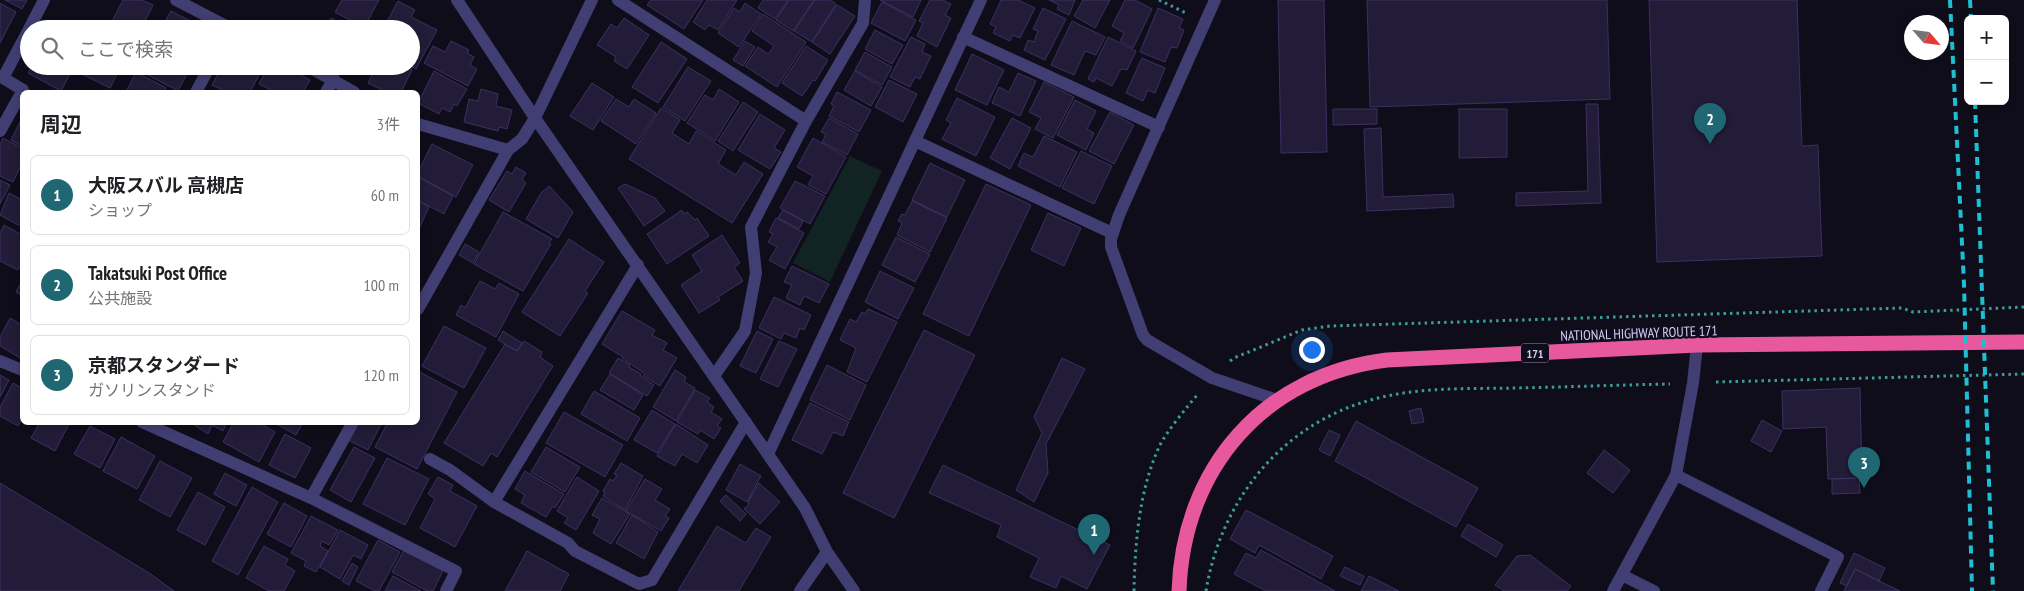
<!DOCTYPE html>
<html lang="ja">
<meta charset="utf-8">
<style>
:root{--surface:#fff;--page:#f2f2f2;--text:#202124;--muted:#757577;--line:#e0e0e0;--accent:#1f6873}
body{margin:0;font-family:"PT Sans Narrow","Noto Sans JP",sans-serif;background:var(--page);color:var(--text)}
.controls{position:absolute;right:15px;top:15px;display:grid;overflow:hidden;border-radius:8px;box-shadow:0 2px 8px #0003}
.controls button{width:45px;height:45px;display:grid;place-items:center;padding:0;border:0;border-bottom:1px solid var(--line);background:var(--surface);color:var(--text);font:25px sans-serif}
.compass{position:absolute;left:1904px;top:15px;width:45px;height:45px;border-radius:50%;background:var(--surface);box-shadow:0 2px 8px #0003;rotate:118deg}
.you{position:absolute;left:1311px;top:349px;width:18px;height:18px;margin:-12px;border:4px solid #fff;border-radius:50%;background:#1a73e8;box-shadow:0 0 0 8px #1a73e833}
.badge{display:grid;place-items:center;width:32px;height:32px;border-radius:50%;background:var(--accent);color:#fff;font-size:16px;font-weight:700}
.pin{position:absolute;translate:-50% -41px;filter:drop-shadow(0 1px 2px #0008)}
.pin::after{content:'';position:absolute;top:26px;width:18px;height:15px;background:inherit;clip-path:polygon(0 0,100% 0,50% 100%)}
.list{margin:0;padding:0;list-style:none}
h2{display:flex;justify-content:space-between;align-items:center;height:65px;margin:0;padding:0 20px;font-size:21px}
h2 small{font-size:16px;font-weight:400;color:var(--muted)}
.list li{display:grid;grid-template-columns:32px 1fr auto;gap:15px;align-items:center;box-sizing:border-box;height:80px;margin:0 10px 10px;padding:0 10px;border:1px solid var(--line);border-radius:8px}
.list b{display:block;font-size:19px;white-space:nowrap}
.list p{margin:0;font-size:16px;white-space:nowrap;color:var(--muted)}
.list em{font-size:16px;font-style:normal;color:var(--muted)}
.icon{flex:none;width:28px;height:28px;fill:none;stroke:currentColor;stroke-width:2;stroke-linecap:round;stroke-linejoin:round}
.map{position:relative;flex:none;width:2024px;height:591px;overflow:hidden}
.search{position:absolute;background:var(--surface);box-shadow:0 2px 8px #0003;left:20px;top:20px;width:400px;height:55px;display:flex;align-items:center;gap:12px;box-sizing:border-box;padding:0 18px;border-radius:28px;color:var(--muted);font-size:19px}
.panel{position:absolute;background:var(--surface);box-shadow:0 2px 8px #0003;left:20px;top:90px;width:400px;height:335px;border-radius:8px}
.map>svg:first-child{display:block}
.green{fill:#112322}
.building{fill:#221c38;stroke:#3b3161}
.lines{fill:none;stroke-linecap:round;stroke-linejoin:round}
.path{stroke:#3c9d98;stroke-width:3;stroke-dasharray:2.5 4;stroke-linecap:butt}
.lane{stroke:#413e73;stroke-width:12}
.street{stroke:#413e73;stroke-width:12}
.highway{stroke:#e8589c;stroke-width:15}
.rail{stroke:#1ebfd3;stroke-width:4;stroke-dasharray:8 6;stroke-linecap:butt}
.labels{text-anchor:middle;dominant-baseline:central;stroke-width:4.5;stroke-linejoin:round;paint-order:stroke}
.shield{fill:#0f0d1a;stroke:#9893b5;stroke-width:1}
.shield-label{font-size:12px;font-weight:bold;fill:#d2cdf8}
.street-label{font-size:14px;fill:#d2cdf8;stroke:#0f0d1a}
</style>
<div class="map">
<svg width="2024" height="591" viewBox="0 0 2024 591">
<rect width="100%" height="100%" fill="#0f0d1a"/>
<path class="green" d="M850,156L882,171L830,282L793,263Z"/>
<path class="building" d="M5,0H27L22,9Z
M123,0H142L153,5L141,29H108Z
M342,0H379L364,28L335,12Z
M651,0H703L684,29L647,5Z
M707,0H737L718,30L709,25L705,30L693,22Z
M763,0H788L775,19L758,8Z
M789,0H814L793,31L776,20Z
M815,0H830L836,4L812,42L794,31Z
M880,0H921L913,17Z
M930,0H943L951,4L945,15L951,18L937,47L917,36L923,23L919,21Z
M1001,0H1018L1035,8L1020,38L1013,35L1010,41L993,33L996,27L990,24Z
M1049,0H1075L1069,15L1057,9L1059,5Z
M1083,0H1110L1095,28L1074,16Z
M1125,0H1135L1152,9L1133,48L1120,41L1124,33L1112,26Z
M1278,0H1324L1327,152L1281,153Z
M1367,0H1607L1610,99L1370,107Z
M1649,0H1797L1802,146L1818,145L1822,256L1657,262Z
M398,1L415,10L411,17L437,30L416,69L411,66V29H383Z
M882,2L916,20L905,41L871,23Z
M0,3L16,12L0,43Z
M745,3L761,14L739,47L718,33L734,8L740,12Z
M837,5L855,16L830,54L812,42Z
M1043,8L1066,19L1045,60L1024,50L1028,40L1034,42L1038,31L1033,29Z
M1158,8L1183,19L1179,28L1184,30L1177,48L1171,47L1165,62L1140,52Z
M171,11L206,29H161Z
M763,14L806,42L777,87L745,66L758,47L768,54L774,46L752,31Z
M331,18L350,29H325Z
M624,18L649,35L627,69L614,61L616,57L597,45L611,24L617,28Z
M1072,21L1105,37L1096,55L1085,51L1074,75L1051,65Z
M55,22L69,29H52Z
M875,30L903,45L892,64L865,49Z
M911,37L925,44L922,52L931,56L920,79L915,77L910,87L890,77Z
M1108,37L1136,51L1127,70L1121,69L1112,86L1096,78L1094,82L1088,79Z
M451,41L469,50L467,53L474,57L470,65L477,69L468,86L424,63L433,46L445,52Z
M745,41L755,47L743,66L733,60Z
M661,42L687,59L658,103L632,87Z
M806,46L828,60L815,81L813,80L802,96L782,83Z
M865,52L892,67L882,85L855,70Z
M972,54L1004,70L987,105L955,90Z
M1142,58L1165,68L1155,93L1148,90L1143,101L1126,93Z
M32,66H74L61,91L28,73Z
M83,66H121L110,88L80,73Z
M131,66H191L178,91Z
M222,66H264L250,92H227L212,85Z
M269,66H284L310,80L303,92H275L259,84Z
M339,66H360L354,74Z
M374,66H405L412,70L401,92H386L368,83L376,67Z
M688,67L711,81L685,121L663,107Z
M434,71L467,89L457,106L454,104L450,112L442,108L439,114L418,103Z
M855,71L882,87L871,106L844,90Z
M136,72L166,88L164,92H126Z
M1018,73L1036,81L1020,116L992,103L999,87L1009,92Z
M889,80L917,94L903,122L875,107Z
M1044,82L1074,97L1053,138L1035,129L1041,118L1029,112Z
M592,83L614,97L593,130L570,116Z
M481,89L498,94L496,106L512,110L507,129L499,127L498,131L464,122L469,99L478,101Z
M719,89L739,102L715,141L687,123L705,95L713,100Z
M837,92L871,110L859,132L829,116L834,106L831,104Z
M957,98L995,117L976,156L942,139L951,123L946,120Z
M616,99L629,107L634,99L656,113L636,144L601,121Z
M1075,100L1096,111L1087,129L1094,133L1086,150L1057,135Z
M743,102L758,112L733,151L718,141Z
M1586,104H1598L1601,203L1516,206V193L1588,191Z
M661,108L680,120L672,133L689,144L696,131L726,150L718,164L736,175L744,162L763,174L732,223L629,159Z
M1333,109H1377V124L1333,125Z
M1459,109H1507V157L1459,158Z
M1110,112L1134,125L1114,164L1089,151Z
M760,114L785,130L774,148L781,152L770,169L738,150Z
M829,118L858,134L847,155L822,142L826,134L821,132Z
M1012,118L1031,128L1010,169L990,158Z
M21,120L22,121V146L11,140Z
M1381,128L1383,197L1453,194L1454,207L1367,211L1364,129Z
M1044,136L1077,152L1060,187L1018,166L1024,153L1033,157Z
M3,138L22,148V163L13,182L0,176V145Z
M813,138L846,157L826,194L808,185L813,176L797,167Z
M432,144L473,165L456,197L418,176V172Z
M1081,151L1112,166L1094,204L1062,188Z
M930,163L965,180L947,217L912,200Z
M516,167L526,173L522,180L526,183L509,212L489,200L507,171L512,174Z
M418,177L453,196L444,214L418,200Z
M0,180L10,185L0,204Z
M795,181L825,196L810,224L780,208Z
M625,184L655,198L665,211L644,226L618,188Z
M986,184L1031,205L969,336L923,314Z
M549,186L573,212L558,238L526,219L541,193Z
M9,193L22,200V227L0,215Z
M418,201L429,207L418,231Z
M912,201L947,218L930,252L897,235L902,223L898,221L902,214L905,215Z
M682,210L684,214L687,212L695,220L697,218L709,236L667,264L647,234Z
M783,210L803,221L799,229L778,218Z
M503,212L552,239L549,243L551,244L523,291L474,264Z
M1048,213L1081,228L1064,266L1031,250Z
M776,218L804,233L785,269L769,260L777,247L768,242L773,234L769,232Z
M4,225L22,235V262L18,270L0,261V233Z
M722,235L740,263L734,267L743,281L718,297L720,300L699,313L681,285L702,271L692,255Z
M896,237L930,254L915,282L882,265Z
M569,239L604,262L585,291L588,293L560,336L522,312Z
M465,244L479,252L473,263L459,255Z
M792,266L829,284L819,303L804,296L800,305L786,298L792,285L784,282Z
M880,271L914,288L898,319L865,302Z
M22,281V296L16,292Z
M480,281L495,289L499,283L519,294L496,337L456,315L461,305L465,308Z
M774,297L811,315L804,330L800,328L796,338L784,333L781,339L759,328Z
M868,309L897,322L867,382L847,372L856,348L840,340L850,319L856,322L862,312L865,314Z
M622,311L655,330L652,335L667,343L663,350L677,358L660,386L643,376L645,374L622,358L623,357L602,344Z
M10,318L22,325V359L0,346V337Z
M444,326L486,348L464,388L422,366Z
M924,330L975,355L894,518L843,493Z
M503,331L522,343L517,351L498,340Z
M757,331L773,339L756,373L740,366Z
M524,341L542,352L540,357L553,366L497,457L491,453L483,466L444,443L505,344L517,351Z
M779,341L797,349L778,387L760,379Z
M618,358L630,365L629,367L641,374L640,376L654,385L647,396L609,373Z
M1062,358L1085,369L1046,444L1048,473L1034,502L1016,490L1042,433L1034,417Z
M827,365L866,385L850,420L810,400Z
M675,370L686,377L684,382L695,388L676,421L653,407Z
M418,371L457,392L417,469L375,447L388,422H418Z
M610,374L643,395L634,410L600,390Z
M0,375L9,380L0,397Z
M13,383L22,388V419L18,426L0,416V407Z
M1860,388L1862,478L1828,479L1826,427L1783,429L1782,391Z
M695,390L710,398L707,402L714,407L711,412L722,419L717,426L721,428L714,439L700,430L698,434L677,422Z
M594,391L640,418L627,441L581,414Z
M810,403L849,422L843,436L833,432L822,454L792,440Z
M1421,408L1424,422L1412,424L1409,411Z
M652,410L675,424L657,453L634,440Z
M564,412L623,445L605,477L546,443Z
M1762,420L1782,431L1771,452L1751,441Z
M1356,421L1478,488L1456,527L1335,461Z
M40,422H70L55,451L31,438Z
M190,422H227L223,431L212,425L208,434Z
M234,422H258L275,432L259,462L223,442Z
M273,422H303L296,435Z
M356,422H382L368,450L348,440Z
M676,424L708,445L697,463L682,454L675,466L657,456Z
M90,426L115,439L100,468L74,454Z
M1329,430L1340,435L1330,456L1319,450Z
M285,434L311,448L295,478L269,465Z
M121,437L155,456L137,489L103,471Z
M354,447L375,458L351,502L330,490Z
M546,447L580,467L565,492L531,472Z
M1604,450L1630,470L1613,493L1587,473Z
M387,458L429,479L405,525L363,504Z
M160,461L192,478L170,517L139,500Z
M621,463L643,476L625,510L603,496L605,492L603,491L610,479L613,481L617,475L614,474Z
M740,464L761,476L747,502L726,490Z
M943,465L1110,545L1087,589L1061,576L1056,588L1030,577L1039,558L997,537L1001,525L929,493Z
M525,471L564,494L555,508L553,506L546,517L521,503L525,495L515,489Z
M225,473L247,485L236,506L214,494Z
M438,477L453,485L450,491L477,506L455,547L420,528L435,499L428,494Z
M577,477L599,491L576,530L564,523L568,518L557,511Z
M1859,478L1860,493L1832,494V479Z
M645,479L662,489L655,500L670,509L665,516L669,518L661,531L626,511Z
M0,483L149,573L174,591H0Z
M759,483L780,502L760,524L744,509L749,504L748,502Z
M252,487L278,502L238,575L212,561Z
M198,492L225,507L205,545L177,530Z
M726,495L746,514L740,521L720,501Z
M602,498L630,514L611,544L593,533L600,519L592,515Z
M284,503L307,516L291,547L267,534Z
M1246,510L1333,556L1321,579L1259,545L1255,553L1230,539Z
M632,515L658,532L644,559L616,543Z
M311,516L338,530L329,545L322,541L320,546L328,551L316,572L304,566L306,561L291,553Z
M1468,524L1503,545L1496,557L1461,536Z
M717,526L746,543L756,528L771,537L739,591H678Z
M340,530L368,545L361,559L353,555L340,579L320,567Z
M378,540L400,552L379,591H375L356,581Z
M264,546L288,559L285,565L295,571L284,591H269L246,578Z
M404,550L443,571L433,591H427L392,572Z
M1261,550L1335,591H1266L1234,574L1246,553L1256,558Z
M527,551L569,574L560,591H505Z
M1854,553L1885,568L1879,581L1855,569L1847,586L1840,583Z
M1530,555L1571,586L1567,591H1504L1495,585L1517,556Z
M352,563L358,567L349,585L342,581Z
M1345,567L1364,576L1360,585L1340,576Z
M1855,569L1879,581L1900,591H1844Z
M393,576L421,591H385Z
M1369,576L1399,591H1361Z"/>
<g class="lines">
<path class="path" d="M1159,0L1186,13
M1230,361L1234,358L1302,330L1330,326L1902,308L1913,312L2024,307
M1716,382L2024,374
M1134,591C1135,543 1139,491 1159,447C1166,432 1187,407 1198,394
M1206,591C1222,494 1289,416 1387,396C1429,387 1473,389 1515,388C1567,387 1618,385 1670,384"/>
<path class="lane" d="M714,376L745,331L756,273L751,227L806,121
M1676,475L1838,557L1821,591
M1622,575L1654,591
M1613,591L1676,475L1693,383L1697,345"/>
<path class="street" d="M176,0L232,29
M457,0L535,118L805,508L827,552L854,591
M618,0L806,121L863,23L865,0
M1215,0L1119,215L1111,239V247L1143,335L1147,340L1212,378L1277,400
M29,29L44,0
M963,37L1159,127
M307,66L354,92
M196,92L210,66
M326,92L334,79
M418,124L508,150
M0,131L23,90L3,78L29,29
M915,141L1112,233
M418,309L508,150L522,139L535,118L592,0
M0,361L22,370
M142,422L311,498L353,422
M768,454L981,0
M430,459L450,470L494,502L568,543L575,551L639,584L652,580L746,422
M311,498L456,571L446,591
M494,502L638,265
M800,591L827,552"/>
<path class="highway" d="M1179,591C1183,468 1264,375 1387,360L1697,345L2024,342"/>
<path class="rail" d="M1950,0L1964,284L1972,591
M1970,0L1971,19
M1975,101L1993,591"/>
</g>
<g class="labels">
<rect class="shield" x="1521" y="343.5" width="28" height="19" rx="4"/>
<g class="shield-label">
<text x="1535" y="353">171</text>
</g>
<g class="street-label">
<text transform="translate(1639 333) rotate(-2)">NATIONAL HIGHWAY ROUTE 171</text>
</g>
</g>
</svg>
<div class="controls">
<button>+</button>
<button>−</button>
</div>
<svg class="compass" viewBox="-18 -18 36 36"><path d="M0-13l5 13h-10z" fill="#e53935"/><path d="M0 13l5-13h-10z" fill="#757577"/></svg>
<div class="you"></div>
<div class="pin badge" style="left:1094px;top:555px">1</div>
<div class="pin badge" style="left:1710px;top:144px">2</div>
<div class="pin badge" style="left:1864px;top:488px">3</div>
<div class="search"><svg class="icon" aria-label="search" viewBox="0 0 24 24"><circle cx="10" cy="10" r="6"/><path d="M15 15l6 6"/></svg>ここで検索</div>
<section class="panel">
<h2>周辺<small>3件</small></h2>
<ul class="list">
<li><span class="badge">1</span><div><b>大阪スバル 高槻店</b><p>ショップ</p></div><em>60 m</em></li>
<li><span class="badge">2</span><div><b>Takatsuki Post Office</b><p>公共施設</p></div><em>100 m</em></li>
<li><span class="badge">3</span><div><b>京都スタンダード</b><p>ガソリンスタンド</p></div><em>120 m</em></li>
</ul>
</section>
</div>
